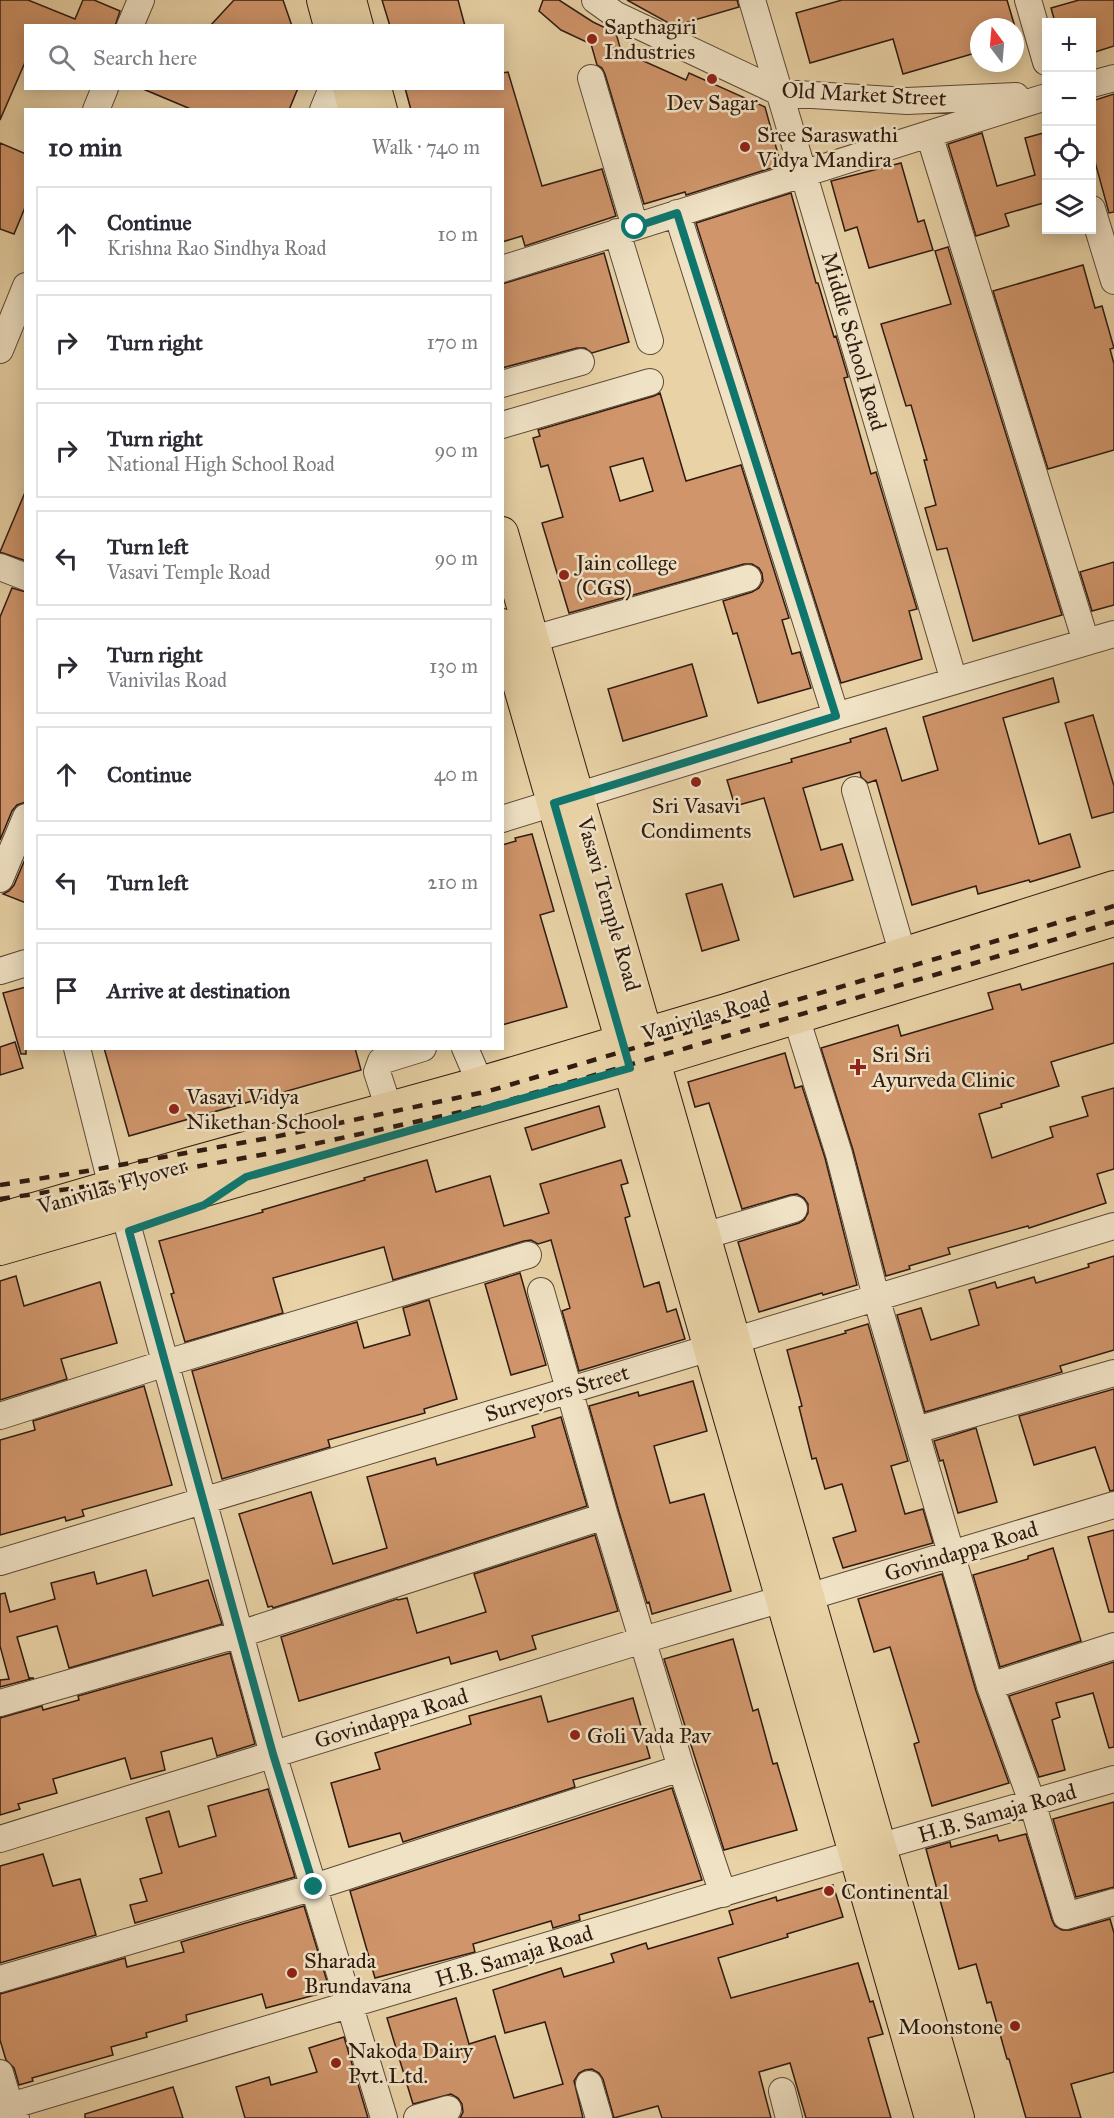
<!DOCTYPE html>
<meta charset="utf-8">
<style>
:root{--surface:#fff;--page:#f2f2f3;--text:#2b2b33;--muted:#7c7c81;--line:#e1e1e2}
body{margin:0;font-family:"IM FELL Great Primer",serif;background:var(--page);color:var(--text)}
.controls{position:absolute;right:18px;top:18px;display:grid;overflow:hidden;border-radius:0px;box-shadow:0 3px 15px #0003}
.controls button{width:54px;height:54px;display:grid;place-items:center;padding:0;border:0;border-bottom:2px solid var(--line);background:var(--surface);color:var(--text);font:30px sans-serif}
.compass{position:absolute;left:970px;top:18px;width:54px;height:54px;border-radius:50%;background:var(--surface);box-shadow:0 3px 15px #0003;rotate:344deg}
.stop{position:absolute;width:18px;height:18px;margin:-14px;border:4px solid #0f766e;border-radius:50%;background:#fff}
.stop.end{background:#0f766e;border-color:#fff;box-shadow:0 2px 6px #0008}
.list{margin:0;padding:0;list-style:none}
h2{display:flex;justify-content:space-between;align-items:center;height:78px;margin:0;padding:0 24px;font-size:26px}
h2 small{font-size:20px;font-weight:400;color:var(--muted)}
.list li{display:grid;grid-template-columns:39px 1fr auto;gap:18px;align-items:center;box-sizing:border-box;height:96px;margin:0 12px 12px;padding:0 12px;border:2px solid var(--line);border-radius:0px}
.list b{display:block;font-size:22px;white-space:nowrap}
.list p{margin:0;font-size:20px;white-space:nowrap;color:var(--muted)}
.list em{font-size:20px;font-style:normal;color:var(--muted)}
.icon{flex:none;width:33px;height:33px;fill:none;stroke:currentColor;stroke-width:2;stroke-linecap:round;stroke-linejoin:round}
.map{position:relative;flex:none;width:1114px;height:2118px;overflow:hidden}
.search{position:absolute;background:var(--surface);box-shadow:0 3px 15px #0003;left:24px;top:24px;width:480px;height:66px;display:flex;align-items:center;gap:15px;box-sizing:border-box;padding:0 21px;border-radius:0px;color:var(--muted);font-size:22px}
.panel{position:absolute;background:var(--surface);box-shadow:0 3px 15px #0003;left:24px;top:108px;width:480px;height:942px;border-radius:0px}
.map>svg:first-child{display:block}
.building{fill:#d0956b;stroke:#2f1b11;stroke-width:1.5;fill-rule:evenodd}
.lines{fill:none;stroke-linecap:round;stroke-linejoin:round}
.minor-casing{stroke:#5d4936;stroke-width:28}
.major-casing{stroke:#2f1b11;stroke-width:34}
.minor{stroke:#f0e2c5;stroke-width:26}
.major{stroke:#e8d2a6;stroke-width:32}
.rail{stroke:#2f1b11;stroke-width:4.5;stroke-dasharray:10 10;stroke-linecap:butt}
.route{stroke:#0f766e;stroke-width:8}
.poi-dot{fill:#8f2418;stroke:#f0e2c5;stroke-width:2}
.labels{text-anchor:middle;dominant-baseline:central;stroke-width:5;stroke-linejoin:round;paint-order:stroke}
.poi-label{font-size:22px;fill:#2f1b11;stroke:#f0e2c5;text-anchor:start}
.street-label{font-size:22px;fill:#2f1b11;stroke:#f0e2c5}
</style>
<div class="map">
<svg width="1114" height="2118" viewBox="0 0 1114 2118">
<rect width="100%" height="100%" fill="#e8d2a6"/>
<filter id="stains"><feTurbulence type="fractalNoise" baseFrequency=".00333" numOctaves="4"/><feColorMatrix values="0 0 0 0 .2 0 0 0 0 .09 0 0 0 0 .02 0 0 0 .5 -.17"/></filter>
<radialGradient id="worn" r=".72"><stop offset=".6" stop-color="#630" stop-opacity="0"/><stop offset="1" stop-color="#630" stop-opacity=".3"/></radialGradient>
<path class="building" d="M0,0H28L75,19L83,0H94L120,11L115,26H26V60L0,120Z
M234,0H283L292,26H210Z
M382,0H458L465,26H390Z
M543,0H559L593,22L616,33L621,51L686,80L689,73L765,107L781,165L686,195L685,192L644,204L605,74L602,68L597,65L591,44L561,30L539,11Z
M627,0H737L739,7L674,26Z
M842,0H1007L1015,27H979V52L903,74L893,39L810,63L796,13Z
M1079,0H1114V46L1092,53V22H1055L1051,8Z
M508,72L542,186L602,169L616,216L525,246L522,236L502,242V110H411L405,88H502V73Z
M298,88L289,110H193L143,89Z
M1114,94V212L1109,213L1092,151V101Z
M1047,132V202L1005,214L1009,226L976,236L948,144L982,133L997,186L1035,175L1025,138Z
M0,143L26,154V205L14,234L0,229Z
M901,163L918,222L924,220L933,250L869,268L857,227L845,231L831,181Z
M791,193L816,283H818L834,337L836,336L848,377L844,378L871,474L876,472L917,609L909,611L922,659L841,683L696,223Z
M948,247L1062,615L973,641L947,548L937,550L925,508L936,505L924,460H927L911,405L906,406L881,324L951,304L935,251Z
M604,253L629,342L592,353L585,348H577L502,368V284Z
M1083,265L1095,308L1102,306L1114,348L1110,349L1114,364V450L1048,469L993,291Z
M660,393L686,481L741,465L789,618L782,620L792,654L800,652L811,688L758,703L737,633L733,634L723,601L752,592L759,588L763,581L762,573L759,568L752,564H744L569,613L542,523L563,517L548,465L541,467L533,438L540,436L538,430L654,396ZM643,458L653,491L620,501L610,467Z
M26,490V561L0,552Z
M1114,562V605L1092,611L1080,572Z
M12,588L26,592V802L17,805L12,811L0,840V617Z
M692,664L707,716L623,741L608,689Z
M1053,678L1059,702L1003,718L1039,844L1070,834L1080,867L1030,882L1029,880L978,894L976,886L912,905L876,780L868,783L861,777L860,772L803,788L821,850L842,844L853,880L794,897L764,798L735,806L727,780L792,762L791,759L851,742L850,739L886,728L902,781L938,770L923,717Z
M1093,715L1114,786V812L1092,818L1065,723Z
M532,834L554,911L540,915L567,1007L502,1025V845L516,841L515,838Z
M26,857V903L3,894L9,891L14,885Z
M722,884L739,940L702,951L686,894Z
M1114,963V1043L1051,1062L1059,1086L1001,1104L1002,1107L979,1114L992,1158L1053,1137L1050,1127L1088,1116L1082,1097L1114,1088V1169L1097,1174L1106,1203L1029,1228L1028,1226L948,1248L950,1254L909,1266L910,1269L886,1276L853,1150L821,1048L898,1025L901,1036L993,1009L988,993L1020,984L1022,990Z
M26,987V1054H21L3,993Z
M15,1042L23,1068L0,1075V1047Z
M104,1048H355L361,1070L129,1136Z
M785,1053L795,1088L802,1086L825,1158L857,1285L823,1295L822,1293L759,1312L738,1242L799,1223L804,1220L808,1213V1204L804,1198L797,1194L790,1195L742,1209L709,1103L695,1107L688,1082Z
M599,1106L605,1127L532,1150L525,1128Z
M427,1160L436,1192L490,1176L504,1226L549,1213L540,1184L621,1160L628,1183L621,1185L630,1216L625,1218L644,1287L659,1282L667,1312L676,1309L685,1339L579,1371L562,1311L570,1308L551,1240L538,1244L531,1240L524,1241L393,1280L384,1247L273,1278L283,1313L185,1342L171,1294L174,1293L159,1241L263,1212L262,1210L365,1180L364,1178Z
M1114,1256V1350L1060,1366L1062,1372L925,1412L897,1315L921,1308L931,1340L979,1325L969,1290L995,1282L997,1288L1034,1277L1036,1283L1089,1267L1088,1264Z
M520,1273L546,1365L511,1375L485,1284Z
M16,1276L24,1306L100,1282L117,1343L61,1359L67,1379L0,1400V1281Z
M429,1300L457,1399L424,1409L425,1413L328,1440L330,1447L222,1479L192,1371L357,1322L364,1348L410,1335L403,1308Z
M868,1324L908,1461L891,1466L905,1514L923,1509L933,1543L843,1568L833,1538L856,1531L842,1484L825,1489L816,1458L812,1459L799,1407L802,1406L787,1350L846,1333L845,1331Z
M693,1381L707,1431L654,1446L670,1503L704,1494L731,1591L652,1614L649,1602L647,1603L619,1512L589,1406L638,1392L639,1396Z
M144,1386L172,1485L82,1510L84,1516L66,1521L65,1517L0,1535V1440L35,1430L33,1421Z
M1114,1389V1490L1110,1491L1095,1447L1034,1465L1019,1416Z
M561,1417L587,1506L273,1608L272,1606L268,1607L239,1514L311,1492L333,1564L387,1548L367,1477L435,1458L437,1465L535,1437L532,1426Z
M976,1428L997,1502L958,1513L943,1460L940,1461L934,1441Z
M1114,1530V1612H1109L1088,1537Z
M595,1535L618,1611L532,1636L536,1649L500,1660L497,1651L451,1664L449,1657L299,1701L281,1637L397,1599L398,1600L407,1598L417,1633L486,1612L474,1574Z
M1053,1548L1081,1641L1000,1667L973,1575L1028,1559V1556Z
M146,1570L153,1596L208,1580L222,1624L69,1668L57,1626L17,1637L29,1678H34L0,1687V1680L9,1679L0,1646V1594L5,1593L10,1612L55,1599L51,1583L94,1572L97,1584Z
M942,1574L976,1691L1009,1783L932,1806L914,1744L919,1742L890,1647L874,1652L858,1599Z
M733,1639L753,1711L758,1709L773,1764L777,1763L797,1830L724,1850L664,1659Z
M230,1653L255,1744L217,1756L212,1738L161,1752L165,1770L131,1779L125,1758L53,1779L57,1793L18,1804L20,1809L0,1815V1718L42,1706L43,1710L79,1700L78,1696Z
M1114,1662V1747L1109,1748L1093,1693L1056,1703L1060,1717L1052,1720L1065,1770L1039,1777L1009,1696Z
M541,1696L548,1722L633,1698L650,1758L573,1780L575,1787L403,1842L400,1833L349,1847L331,1783L380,1769L375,1753L471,1724L469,1716Z
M672,1788L702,1880L579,1915L580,1920L553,1928L551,1921L473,1944L475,1952L375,1978L350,1891Z
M268,1789L295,1877L135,1923L130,1905L147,1901L140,1879L162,1873L146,1818L169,1811L179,1847L216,1836L208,1806Z
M1114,1802V1887L1076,1897L1053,1819Z
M1026,1834L1052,1920L1055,1926L1062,1930H1070L1110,1919L1114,1933V2072L1071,2084L1081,2118H1026L1009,2059H1007L991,2002L987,2003L976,1964L959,1969L926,1849L950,1842L951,1847L997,1835L999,1841Z
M43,1854L53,1886L80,1879L96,1935L0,1963V1866Z
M833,1885L843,1917L787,1934L788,1937L718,1958L731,1998L858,1963L870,2002L873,2001L883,2034L868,2038L891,2118H806L790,2063L759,2072L771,2118H662L658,2106L614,2118L603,2079L599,2073L592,2069L585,2070L579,2073L574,2081L583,2118H460L463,2112L462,2104L458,2098L451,2094L413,2104L387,2018L456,1998L469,2044L495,2036L514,2098L563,2084L545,2022L505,2033L493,1990L561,1968L564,1977L614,1962L611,1954L646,1943L648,1949L733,1924L729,1911L776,1897L777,1901Z
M304,1906L330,1991L266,2008L262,1994L186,2015L187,2021L146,2033L147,2037L111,2047L113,2055L32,2078L33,2081L19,2085L14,2068L6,2060L0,2040V1994L125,1958L127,1967L184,1952L181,1942Z
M344,2037L368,2118H245L236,2087L269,2077L271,2085L317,2072L309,2048Z
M173,2087L183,2118H85V2114Z"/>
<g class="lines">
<g class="minor-casing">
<path id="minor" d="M595,0L616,15L781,93L907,101L1016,96
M752,0L954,681
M1028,0L1046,62
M130,26L141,0
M591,78L635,227
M1092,84L1114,78
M96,110L105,88
M323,110L332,88
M929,134L1086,642
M1092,209L1114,281
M677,213L836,716
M617,232L650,341
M502,269L1046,97
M0,350L26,286
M502,384L581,362
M502,425L650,382
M0,567L26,577
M533,639L748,578
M855,790L903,955
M502,819L836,716L1114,634
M0,879L26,817
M0,971L26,963
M796,1017L839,1154L876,1297L990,1686L1032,1802L1066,1916L1114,1902
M77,1048L108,1171
M465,1048L480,1083
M389,1109L377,1072L381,1061L423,1048
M129,1231L273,1754L384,2118
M704,1236L794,1209
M541,1291L605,1516L681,1768L723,1894
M0,1416L166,1363L528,1255
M916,1430L1114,1373
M0,1562L1114,1226
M808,1597L1114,1505
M990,1686L1114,1646
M0,1703L240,1634L605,1516
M0,1839L643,1640L782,1599
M0,1979L314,1887L681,1768
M0,2073L10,2106L16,2118
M589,2084L599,2118
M782,2091L789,2118
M0,2109L837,1859L1114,1779
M417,2118L448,2109"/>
</g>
<g class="major-casing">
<path id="major" d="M323,0L330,26
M350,0L357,26
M349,88L355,110
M375,88L381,110
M502,533L958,2118
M502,625L931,2118
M0,1219L191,1163L480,1083L726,1010L1114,887
M0,1249L654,1061L1114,920"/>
</g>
<use href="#minor" class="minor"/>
<use href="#major" class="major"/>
<path class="rail" d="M0,1185L87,1171L274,1137L489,1091L1114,906
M0,1199L89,1186L277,1152L493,1105L1114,922"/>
</g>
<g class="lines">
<path class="route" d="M314,1887L273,1754L129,1231L204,1205L246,1177L630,1068L554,803L836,716L677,213L635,227"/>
</g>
<g class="poi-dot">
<circle cx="592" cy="39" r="6"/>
<circle cx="712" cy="79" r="6"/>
<circle cx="745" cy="147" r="6"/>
<circle cx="564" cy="575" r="6"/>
<circle cx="696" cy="782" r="6"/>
<path d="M855 1058h6v6h6v6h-6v6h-6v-6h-6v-6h6z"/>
<circle cx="174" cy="1109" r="6"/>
<circle cx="575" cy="1735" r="6"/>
<circle cx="829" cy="1891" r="6"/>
<circle cx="292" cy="1973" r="6"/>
<circle cx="1015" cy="2026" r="6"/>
<circle cx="336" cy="2063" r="6"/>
</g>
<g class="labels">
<g class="poi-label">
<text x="604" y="26">Sapthagiri<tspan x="604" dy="25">Industries</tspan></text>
<text x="712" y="102" text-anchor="middle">Dev Sagar</text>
<text x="757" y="134">Sree Saraswathi<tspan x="757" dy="25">Vidya Mandira</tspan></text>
<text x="576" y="562">Jain college<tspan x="576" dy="25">(CGS)</tspan></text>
<text x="696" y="805" text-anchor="middle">Sri Vasavi<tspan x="696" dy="25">Condiments</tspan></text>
<text x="872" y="1054">Sri Sri<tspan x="872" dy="25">Ayurveda Clinic</tspan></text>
<text x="186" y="1096">Vasavi Vidya<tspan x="186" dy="25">Nikethan School</tspan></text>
<text x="587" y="1735">Goli Vada Pav</text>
<text x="841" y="1891">Continental</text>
<text x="304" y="1960">Sharada<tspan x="304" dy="25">Brundavana</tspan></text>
<text x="1003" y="2026" text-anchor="end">Moonstone</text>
<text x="348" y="2050">Nakoda Dairy<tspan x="348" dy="25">Pvt. Ltd.</tspan></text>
</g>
<g class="street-label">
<text transform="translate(864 94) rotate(3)">Old Market Street</text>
<text transform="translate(854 341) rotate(74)">Middle School Road</text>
<text transform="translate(609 904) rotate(74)">Vasavi Temple Road</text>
<text transform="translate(706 1016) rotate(-16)">Vanivilas Road</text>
<text transform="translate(112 1186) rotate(-16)">Vanivilas Flyover</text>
<text transform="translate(557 1393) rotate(-17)">Surveyors Street</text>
<text transform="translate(961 1551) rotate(-17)">Govindappa Road</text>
<text transform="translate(391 1718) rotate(-17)">Govindappa Road</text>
<text transform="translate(997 1813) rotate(-16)">H.B. Samaja Road</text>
<text transform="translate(514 1956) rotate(-17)">H.B. Samaja Road</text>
</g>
</g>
<rect width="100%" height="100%" filter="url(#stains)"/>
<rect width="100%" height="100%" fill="url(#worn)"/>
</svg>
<div class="controls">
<button>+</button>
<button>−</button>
<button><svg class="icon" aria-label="locate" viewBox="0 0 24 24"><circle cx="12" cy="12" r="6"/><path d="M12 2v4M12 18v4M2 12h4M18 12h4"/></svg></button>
<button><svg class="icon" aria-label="layers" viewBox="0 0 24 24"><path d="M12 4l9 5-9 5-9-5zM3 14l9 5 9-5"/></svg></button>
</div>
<svg class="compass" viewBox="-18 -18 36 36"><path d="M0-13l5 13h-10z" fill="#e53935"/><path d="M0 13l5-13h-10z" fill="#7c7c81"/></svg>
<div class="stop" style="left:635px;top:227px"></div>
<div class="stop end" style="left:314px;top:1887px"></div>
<div class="search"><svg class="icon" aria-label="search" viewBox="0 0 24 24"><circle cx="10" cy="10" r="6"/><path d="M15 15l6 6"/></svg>Search here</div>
<section class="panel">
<h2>10 min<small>Walk · 740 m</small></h2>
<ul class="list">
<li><svg class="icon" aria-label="ahead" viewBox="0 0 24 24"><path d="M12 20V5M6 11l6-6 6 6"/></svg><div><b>Continue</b><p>Krishna Rao Sindhya Road</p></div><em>10 m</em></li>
<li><svg class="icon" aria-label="right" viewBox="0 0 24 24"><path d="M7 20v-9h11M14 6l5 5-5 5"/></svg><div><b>Turn right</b></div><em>170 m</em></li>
<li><svg class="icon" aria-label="right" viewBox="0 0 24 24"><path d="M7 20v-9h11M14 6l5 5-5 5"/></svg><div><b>Turn right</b><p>National High School Road</p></div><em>90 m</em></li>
<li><svg class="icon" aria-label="left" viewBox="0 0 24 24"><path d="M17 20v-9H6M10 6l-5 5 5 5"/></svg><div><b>Turn left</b><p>Vasavi Temple Road</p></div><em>90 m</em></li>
<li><svg class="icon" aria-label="right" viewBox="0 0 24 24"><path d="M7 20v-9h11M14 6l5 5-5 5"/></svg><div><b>Turn right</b><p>Vanivilas Road</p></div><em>130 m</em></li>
<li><svg class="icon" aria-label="ahead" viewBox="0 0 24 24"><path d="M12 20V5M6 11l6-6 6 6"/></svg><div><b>Continue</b></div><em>40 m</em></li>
<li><svg class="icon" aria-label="left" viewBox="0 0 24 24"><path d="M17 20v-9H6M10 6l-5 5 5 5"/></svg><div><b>Turn left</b></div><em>210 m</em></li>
<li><svg class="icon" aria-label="arrive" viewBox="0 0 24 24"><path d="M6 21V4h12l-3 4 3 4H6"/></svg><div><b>Arrive at destination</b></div></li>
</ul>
</section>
</div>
